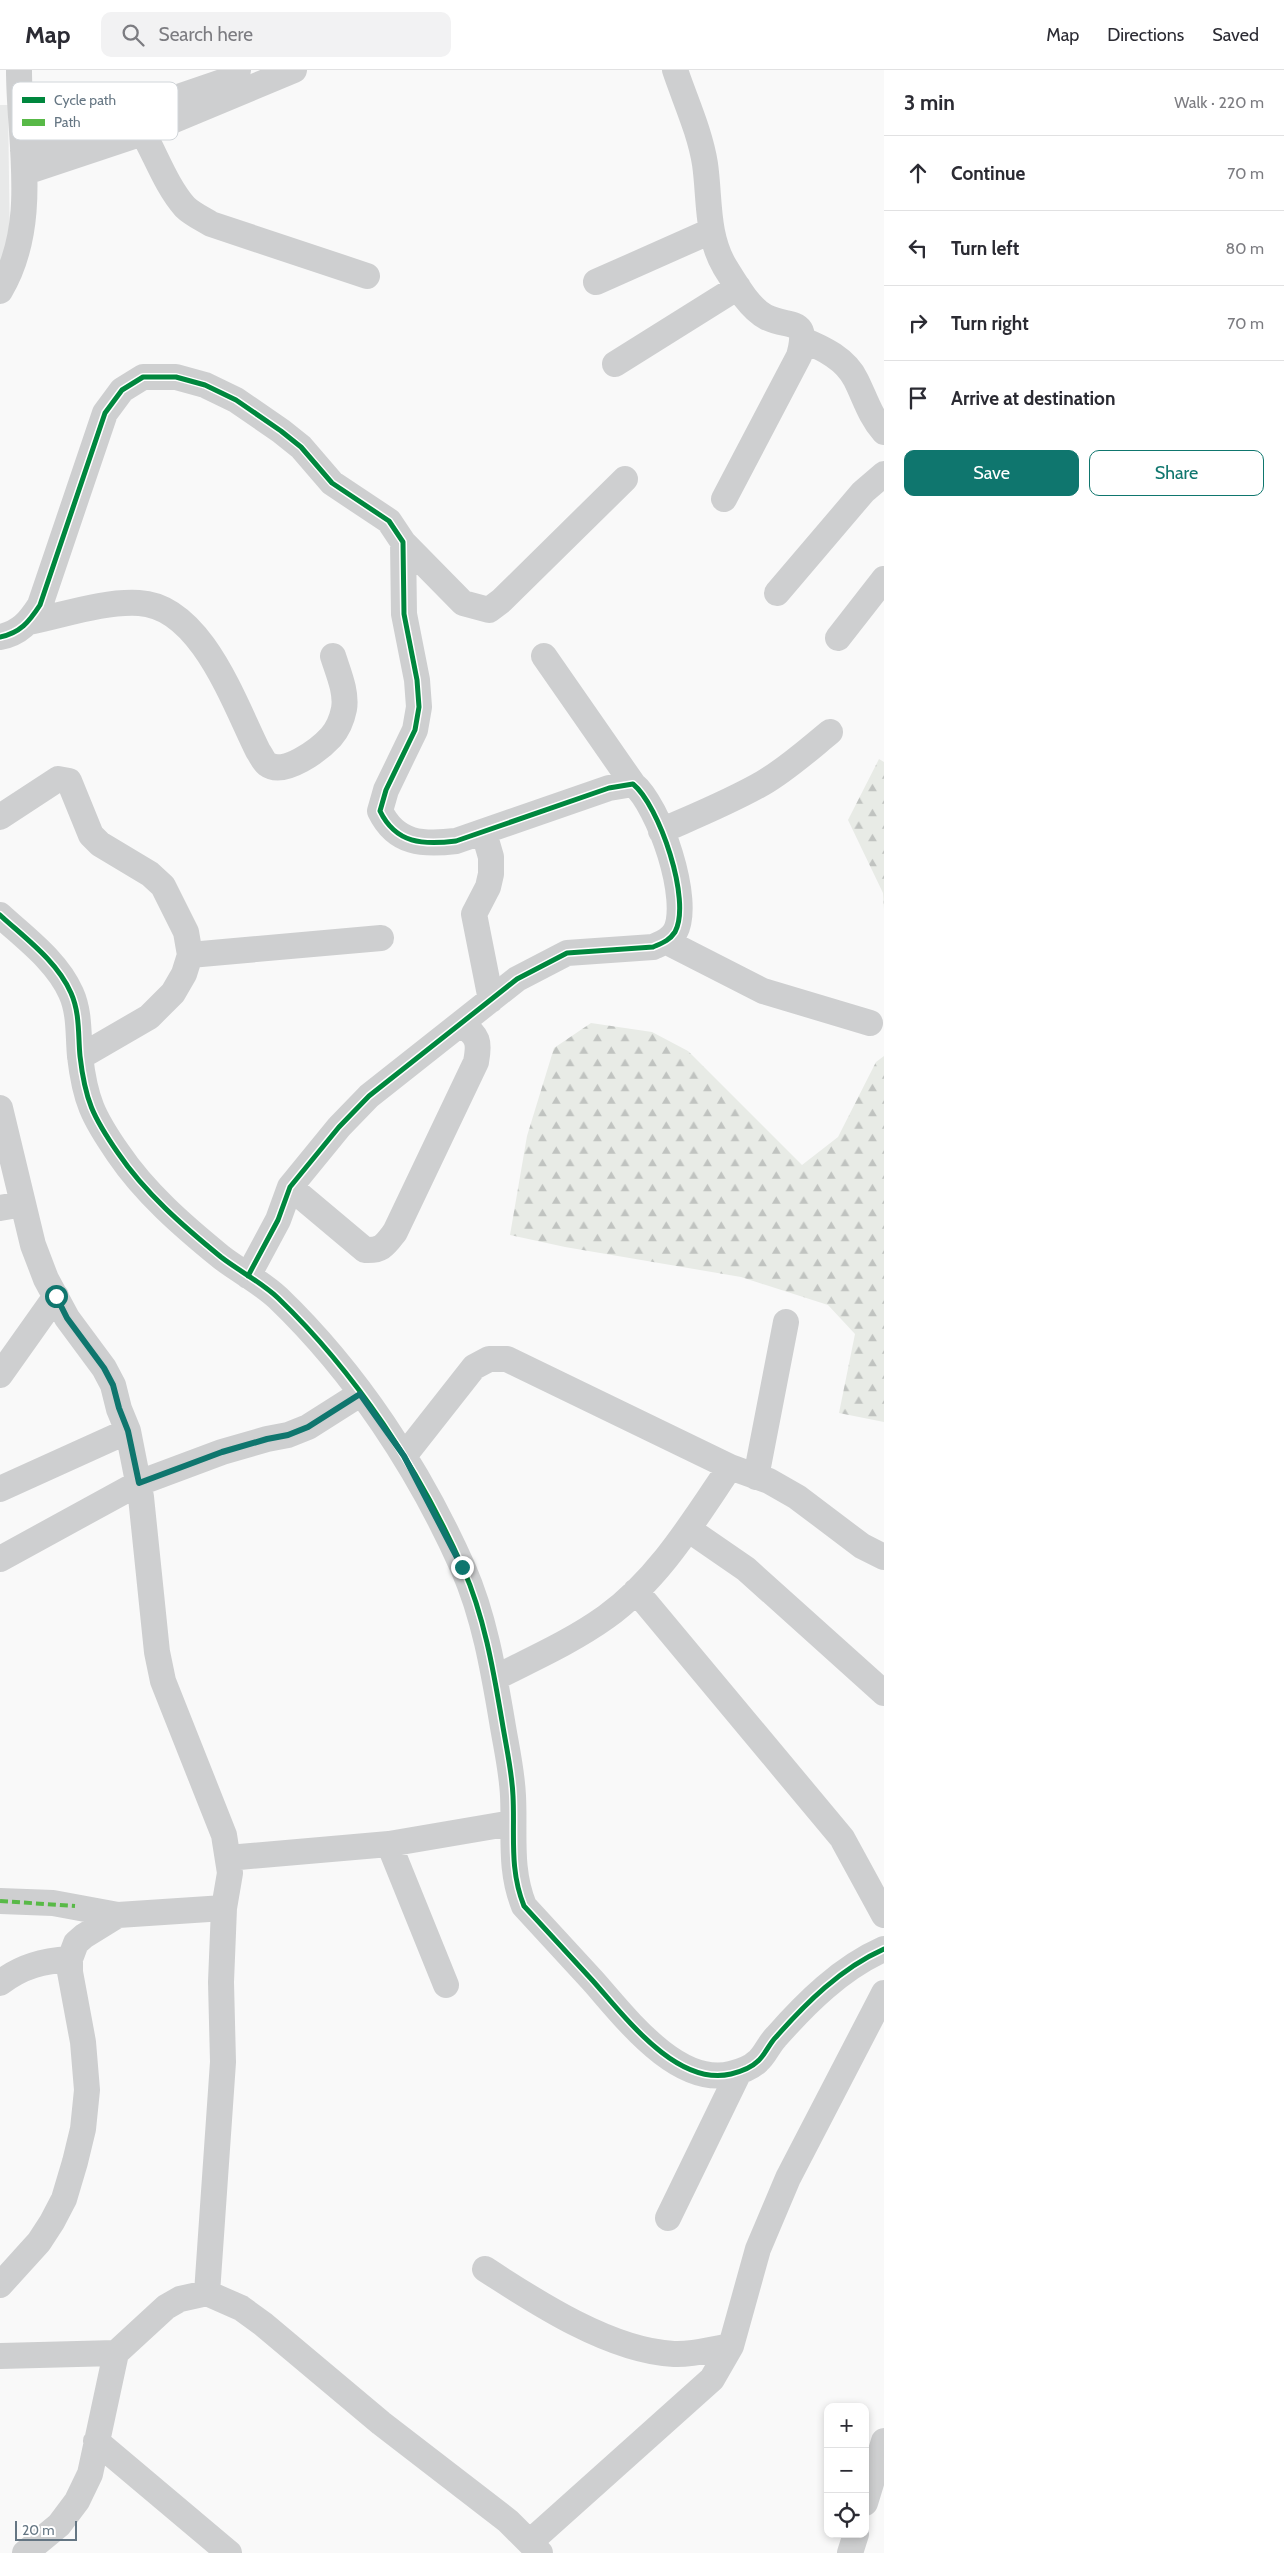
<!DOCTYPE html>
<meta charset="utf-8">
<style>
:root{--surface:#fff;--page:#f2f2f3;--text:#2b2b33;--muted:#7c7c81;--line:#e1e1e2;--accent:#0f766e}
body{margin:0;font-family:Cabin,sans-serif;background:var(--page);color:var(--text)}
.controls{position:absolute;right:15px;bottom:15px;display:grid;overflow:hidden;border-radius:10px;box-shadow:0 2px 8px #0003}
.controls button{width:45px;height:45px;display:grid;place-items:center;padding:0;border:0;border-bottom:1px solid var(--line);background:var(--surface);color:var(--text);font:25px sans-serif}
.scale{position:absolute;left:15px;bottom:12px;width:62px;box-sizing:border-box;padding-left:5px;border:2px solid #657683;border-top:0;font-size:14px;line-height:18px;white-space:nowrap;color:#657683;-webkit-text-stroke:4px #fff;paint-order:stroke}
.stop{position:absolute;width:15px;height:15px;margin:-11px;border:4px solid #0f766e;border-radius:50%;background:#fff}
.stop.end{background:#0f766e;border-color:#fff;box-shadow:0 1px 5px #0008}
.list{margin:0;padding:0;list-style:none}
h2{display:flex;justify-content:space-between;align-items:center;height:65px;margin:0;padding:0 20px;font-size:21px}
h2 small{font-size:16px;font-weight:400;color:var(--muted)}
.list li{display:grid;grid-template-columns:32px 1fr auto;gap:15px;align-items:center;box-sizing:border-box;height:75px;padding:0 20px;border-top:1px solid var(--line)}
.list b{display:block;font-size:19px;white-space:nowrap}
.list em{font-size:16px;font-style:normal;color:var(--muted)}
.actions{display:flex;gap:10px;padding:15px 20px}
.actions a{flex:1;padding:11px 0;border:1px solid var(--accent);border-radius:10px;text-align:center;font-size:18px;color:var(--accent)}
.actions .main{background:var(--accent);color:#fff}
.icon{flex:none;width:28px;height:28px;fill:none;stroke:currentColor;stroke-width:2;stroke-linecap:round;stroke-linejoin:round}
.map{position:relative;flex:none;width:884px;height:2483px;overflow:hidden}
header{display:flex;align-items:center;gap:30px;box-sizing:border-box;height:70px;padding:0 25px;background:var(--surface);border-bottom:1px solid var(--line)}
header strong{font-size:24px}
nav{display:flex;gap:28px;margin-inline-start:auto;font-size:18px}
.search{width:350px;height:45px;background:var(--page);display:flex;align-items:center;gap:12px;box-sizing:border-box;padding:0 18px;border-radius:10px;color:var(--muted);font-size:19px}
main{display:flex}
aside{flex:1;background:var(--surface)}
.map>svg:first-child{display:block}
.built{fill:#e8e9e9}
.forest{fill:url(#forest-firs)}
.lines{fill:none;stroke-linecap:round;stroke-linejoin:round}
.minor{stroke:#cecfd0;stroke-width:26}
.quiet{stroke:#58b947;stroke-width:4;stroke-dasharray:8 4;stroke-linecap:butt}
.cycleway-casing{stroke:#fff;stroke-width:8}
.cycleway{stroke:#00873e;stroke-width:5}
.route{stroke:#0f766e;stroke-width:6}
.key{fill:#fff;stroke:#d1d6da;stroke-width:1}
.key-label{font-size:14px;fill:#657683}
</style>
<header>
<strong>Map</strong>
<div class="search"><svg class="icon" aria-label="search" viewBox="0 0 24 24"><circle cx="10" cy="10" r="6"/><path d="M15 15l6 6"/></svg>Search here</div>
<nav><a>Map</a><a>Directions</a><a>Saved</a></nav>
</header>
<main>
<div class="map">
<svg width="884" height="2483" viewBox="0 0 884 2483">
<defs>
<pattern id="forest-firs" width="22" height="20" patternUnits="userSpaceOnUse" patternTransform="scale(1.25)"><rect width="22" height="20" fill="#e8ebe6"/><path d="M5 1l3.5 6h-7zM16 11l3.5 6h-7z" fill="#c0c3c0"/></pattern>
</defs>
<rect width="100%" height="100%" fill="#f9f9f9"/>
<path class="built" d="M0,35H8L10,180L0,196Z"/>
<path class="forest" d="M879,689L884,692V839L883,823L848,750Z
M591,953L652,962L688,981L802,1095L838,1067L876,992L884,986V1352L839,1343L855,1264L828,1235L741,1207L565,1177L510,1165L527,1066L554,978Z"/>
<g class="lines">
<path class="minor" d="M675,0C685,30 700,62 705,94C710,129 706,165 725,197C735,213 749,238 766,247C790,259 810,246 799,286L724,429
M143,63C156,86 167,117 185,137C192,144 203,149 211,154L367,206
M23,80L222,12L235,5L238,0
M26,102L143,63L294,0
M596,212L711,161
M0,221C40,153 19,74 19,0
M803,270C823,278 846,289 856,310C865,328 870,346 884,362
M615,294L738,217
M403,472L463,533L489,540L501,531L625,409
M777,523L863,422L884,404
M29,552C64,545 103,531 139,533C201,536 234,633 258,681C261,685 263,691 267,694C284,707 320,679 331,667C338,659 342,649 344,639C347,622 338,602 333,586
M0,567C20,563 29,552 40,535L105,343L122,320L143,307H176L205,315L236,330L281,361L301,377L332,413L389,451L403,472L404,544L417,610L419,637L415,660L386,720L380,741C396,774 423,775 456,771L609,718L633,714C659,735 692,831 675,862C669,871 662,873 653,877L567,883L517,909L369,1026L339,1057L290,1117L278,1150L248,1206
M838,568L884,509
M544,586L633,714
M0,747L58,709L69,711L91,765L100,774L150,804L163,816L186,862L190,885L184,904L173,923L149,947L80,987
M661,761C695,746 730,732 763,713C787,699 808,680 830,662
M484,763L491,787V804L488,817L474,844L491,930
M0,845C25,868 57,891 71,923C80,943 78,965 80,986C85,1030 93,1047 118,1083C145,1123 183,1156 221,1187C239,1201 261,1212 278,1228C356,1303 419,1399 463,1498C484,1546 493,1598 502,1651C506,1676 512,1701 513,1726C515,1764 509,1799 524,1836C547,1861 570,1886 593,1911C625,1947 677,2017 731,2004C739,2002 751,1998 758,1991C765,1985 769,1974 776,1967C806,1933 841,1898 884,1879
M667,872L763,921L870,953
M190,885L381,868
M0,1038L33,1175L46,1209L67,1248L104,1298L113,1315L119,1339L128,1361L141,1427L157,1582L163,1611L224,1765L230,1803L224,1838L221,1912L223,1992L207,2223
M290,1117L365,1180C382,1181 385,1175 395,1162L476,992C480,971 478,967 462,954
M0,1138L23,1134
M0,1305L56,1226
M404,1386L474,1297L489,1289H507L730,1397L769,1411L797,1427L862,1476L884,1487
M756,1407L786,1252
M0,1419L128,1361
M688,1459L746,1499L884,1623
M0,1489L139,1413L222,1382L267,1369L288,1365L308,1357L360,1324
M636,1521L842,1768L884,1845
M495,1608C532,1589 571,1572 606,1547C659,1509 694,1450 730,1397
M389,1774L446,1915
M228,1788L389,1774L512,1753
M0,1831L53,1833L118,1845
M0,1913C22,1896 43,1891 70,1889
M668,2148L739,2002
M485,2199C537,2233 611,2281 674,2284C693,2285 712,2279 731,2276
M0,2215L39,2172L52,2152L64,2129L75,2092L83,2059L87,2020L83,1972L70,1902V1889L76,1873L84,1866L118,1845L224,1838
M0,2286L116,2283
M96,2371L229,2483
M865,2433L884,2371
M530,2472L712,2309L731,2276L758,2179L788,2108L884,1923
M25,2483L59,2455L77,2431L90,2404L116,2283L166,2237L180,2229L207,2223L241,2238L263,2254L381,2353L508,2451L540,2483
M850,2483L856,2464"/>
<path class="quiet" d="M0,1831L75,1836"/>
<g class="cycleway-casing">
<path id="cycleway" d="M0,567C20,563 29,552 40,535L105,343L122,320L143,307H176L205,315L236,330L281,361L301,377L332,413L389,451L403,472L404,544L417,610L419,637L415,660L386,720L380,741C396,774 423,775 456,771L609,718L633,714C659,735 692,831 675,862C669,871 662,873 653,877L567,883L517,909L369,1026L339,1057L290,1117L278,1150L248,1206
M0,845C25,868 57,891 71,923C80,943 78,965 80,986C85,1030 93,1047 118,1083C145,1123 183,1156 221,1187C239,1201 261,1212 278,1228C356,1303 419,1399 463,1498C484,1546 493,1598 502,1651C506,1676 512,1701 513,1726C515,1764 509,1799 524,1836C547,1861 570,1886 593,1911C625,1947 677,2017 731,2004C739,2002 751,1998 758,1991C765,1985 769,1974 776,1967C806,1933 841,1898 884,1879"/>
</g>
<use href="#cycleway" class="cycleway"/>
</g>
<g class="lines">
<path class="route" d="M56,1226L67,1248L104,1298L113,1315L119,1338L128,1361L139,1413L222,1382L267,1369L288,1365L308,1357L360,1324L404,1386L462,1497"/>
</g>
<rect x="12" y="12" width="166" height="58" rx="8" class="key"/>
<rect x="22" y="27" width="23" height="6" fill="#00873e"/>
<rect x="22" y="49" width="23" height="7" fill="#58b947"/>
<g class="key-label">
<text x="54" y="35">Cycle path</text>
<text x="54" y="57">Path</text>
</g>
</svg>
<div class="controls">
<button>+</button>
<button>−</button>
<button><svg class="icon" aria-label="locate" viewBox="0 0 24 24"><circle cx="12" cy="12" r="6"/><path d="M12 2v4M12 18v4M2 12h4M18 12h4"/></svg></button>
</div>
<div class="scale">20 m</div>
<div class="stop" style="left:56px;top:1226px"></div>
<div class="stop end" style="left:462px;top:1497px"></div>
</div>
<aside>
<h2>3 min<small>Walk · 220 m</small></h2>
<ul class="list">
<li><svg class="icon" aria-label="ahead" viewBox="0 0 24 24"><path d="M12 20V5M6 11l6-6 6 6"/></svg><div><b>Continue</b></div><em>70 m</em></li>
<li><svg class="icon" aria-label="left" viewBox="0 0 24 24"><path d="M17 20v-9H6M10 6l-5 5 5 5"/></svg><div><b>Turn left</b></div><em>80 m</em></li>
<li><svg class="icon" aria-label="right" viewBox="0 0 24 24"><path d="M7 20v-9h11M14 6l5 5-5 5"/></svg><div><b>Turn right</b></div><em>70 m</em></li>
<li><svg class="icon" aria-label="arrive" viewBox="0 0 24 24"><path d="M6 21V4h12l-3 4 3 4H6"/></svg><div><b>Arrive at destination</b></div></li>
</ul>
<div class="actions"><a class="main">Save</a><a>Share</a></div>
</aside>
</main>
